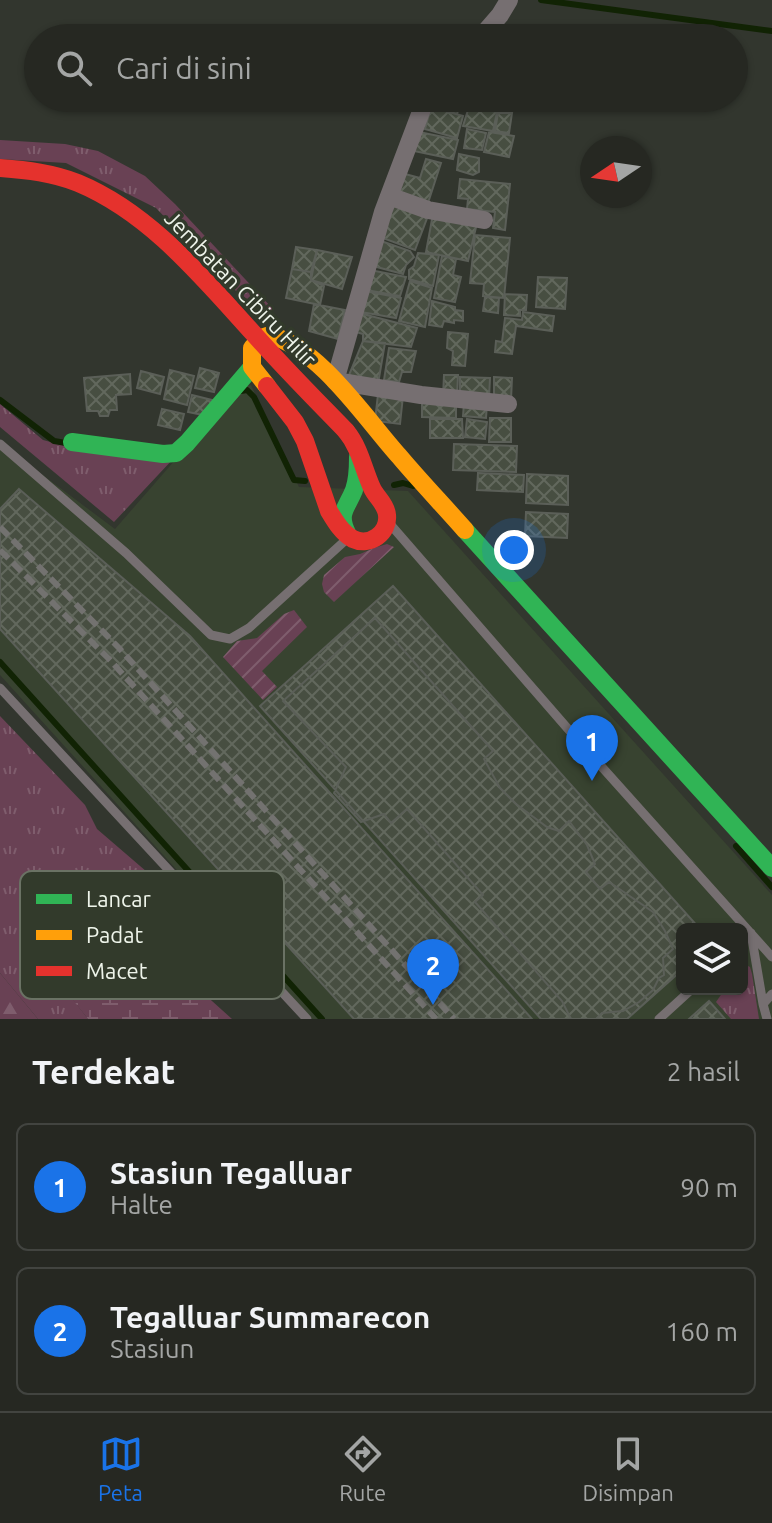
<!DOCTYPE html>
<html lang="id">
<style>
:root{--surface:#262822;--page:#2e302a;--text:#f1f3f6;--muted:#a4a6a5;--line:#424440;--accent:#1a73e8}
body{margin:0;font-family:Ubuntu,sans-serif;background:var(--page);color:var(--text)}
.controls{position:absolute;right:24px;bottom:24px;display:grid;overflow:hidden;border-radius:12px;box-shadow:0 2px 6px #0004}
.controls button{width:72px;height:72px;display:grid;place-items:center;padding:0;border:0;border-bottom:2px solid var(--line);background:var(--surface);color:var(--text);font:40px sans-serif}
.compass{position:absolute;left:580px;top:136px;width:72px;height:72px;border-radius:50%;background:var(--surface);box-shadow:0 2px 6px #0004;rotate:257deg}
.you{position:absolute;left:514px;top:550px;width:28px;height:28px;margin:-20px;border:6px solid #fff;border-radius:50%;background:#1a73e8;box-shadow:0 0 0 12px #1a73e833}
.badge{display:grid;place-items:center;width:52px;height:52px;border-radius:50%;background:var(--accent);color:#fff;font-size:26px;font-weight:700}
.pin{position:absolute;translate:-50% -66px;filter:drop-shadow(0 2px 4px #0008)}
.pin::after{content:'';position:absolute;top:42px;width:28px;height:24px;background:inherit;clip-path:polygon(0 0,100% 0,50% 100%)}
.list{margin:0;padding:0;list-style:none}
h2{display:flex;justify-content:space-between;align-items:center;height:104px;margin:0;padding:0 32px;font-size:34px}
h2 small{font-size:26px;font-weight:400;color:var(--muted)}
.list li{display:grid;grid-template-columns:52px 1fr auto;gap:24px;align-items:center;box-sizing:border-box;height:128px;margin:0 16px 16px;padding:0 16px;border:2px solid var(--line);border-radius:12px}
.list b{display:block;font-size:30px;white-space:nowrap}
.list p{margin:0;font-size:26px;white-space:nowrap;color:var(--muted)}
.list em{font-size:26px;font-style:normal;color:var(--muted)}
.icon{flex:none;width:44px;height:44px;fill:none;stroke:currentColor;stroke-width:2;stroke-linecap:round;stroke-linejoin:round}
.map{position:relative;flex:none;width:772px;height:1019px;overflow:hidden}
.search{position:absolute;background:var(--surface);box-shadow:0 2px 6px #0004;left:24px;right:24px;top:24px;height:88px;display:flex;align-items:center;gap:20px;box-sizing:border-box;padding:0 28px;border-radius:44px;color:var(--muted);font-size:30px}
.sheet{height:392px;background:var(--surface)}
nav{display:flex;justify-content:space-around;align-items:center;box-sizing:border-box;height:112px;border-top:2px solid var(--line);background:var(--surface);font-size:22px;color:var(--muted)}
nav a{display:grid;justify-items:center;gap:4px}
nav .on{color:var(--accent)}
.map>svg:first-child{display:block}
.built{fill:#384330;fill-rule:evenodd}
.grass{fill:url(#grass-tufts)}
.forest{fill:url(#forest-firs)}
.wetland{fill:url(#wetland-marsh)}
.garden{fill:url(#garden-furrows)}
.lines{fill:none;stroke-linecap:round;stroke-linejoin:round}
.stream{stroke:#112304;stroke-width:6}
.building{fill:url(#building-cross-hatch);stroke:#5b5f58;stroke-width:2}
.lane{stroke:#766f71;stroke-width:9}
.street{stroke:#766f71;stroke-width:18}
.fast{stroke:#30b455;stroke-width:18}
.slow{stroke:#ff9f0a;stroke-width:18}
.jam{stroke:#e5322d;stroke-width:18}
.rail{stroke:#737270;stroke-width:6;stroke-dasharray:12 6;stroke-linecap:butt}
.jam-bridge{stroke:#e5322d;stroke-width:18}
.labels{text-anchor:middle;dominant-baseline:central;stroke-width:7;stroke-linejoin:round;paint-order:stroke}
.street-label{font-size:22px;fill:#eef4ea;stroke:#323a2b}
.key{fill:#323a2b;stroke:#6a7264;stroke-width:2}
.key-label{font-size:22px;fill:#eef4ea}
</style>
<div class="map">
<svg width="772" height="1019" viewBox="0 0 772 1019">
<defs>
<pattern id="grass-tufts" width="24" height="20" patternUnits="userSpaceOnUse" patternTransform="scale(2)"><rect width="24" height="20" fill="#694154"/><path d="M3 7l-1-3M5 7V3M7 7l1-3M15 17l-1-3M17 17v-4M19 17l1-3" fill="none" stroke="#7f5d6d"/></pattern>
<pattern id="forest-firs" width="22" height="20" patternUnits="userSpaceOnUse" patternTransform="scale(2)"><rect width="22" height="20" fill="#694154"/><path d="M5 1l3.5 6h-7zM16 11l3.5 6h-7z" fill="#7f5d6d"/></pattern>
<pattern id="wetland-marsh" width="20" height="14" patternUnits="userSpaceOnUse" patternTransform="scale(2)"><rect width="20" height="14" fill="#694154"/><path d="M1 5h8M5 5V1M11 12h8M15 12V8" fill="none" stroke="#7f5d6d"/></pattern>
<pattern id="garden-furrows" width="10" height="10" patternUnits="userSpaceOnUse" patternTransform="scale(2)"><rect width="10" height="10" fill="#694154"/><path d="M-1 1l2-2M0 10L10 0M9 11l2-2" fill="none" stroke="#7f5d6d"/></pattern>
<pattern id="building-cross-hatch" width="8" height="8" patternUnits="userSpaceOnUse" patternTransform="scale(2)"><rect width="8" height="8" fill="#474e41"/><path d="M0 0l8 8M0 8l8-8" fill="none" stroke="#62685d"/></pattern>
</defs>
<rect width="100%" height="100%" fill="#32362e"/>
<path class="built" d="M251,385L299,487L408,491L772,895V1019H312L0,675V443L115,529L237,389ZM682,929H742V989H682Z"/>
<path class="grass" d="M0,140L65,144L98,151L145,176L175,204L273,309L264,320L156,208L66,163L0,159Z
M0,404L43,440L69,447L173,459L114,522L0,427Z
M0,716L85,805L97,829L147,872L182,921L202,944L205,965L202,992L154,928L121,921L115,946L94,974L75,979L65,989L88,1019H38L0,973Z
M746,965L750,967L752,974L759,1019H731L716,1002L725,989H742V966Z"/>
<path class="forest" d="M0,973L38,1019H0Z"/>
<path class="wetland" d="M121,921L154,928L202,992L232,1019H88L65,990L75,979L94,973L115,946Z"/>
<path class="garden" d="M387,544L394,547L334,602L324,592L322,584L324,575L345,557L360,554L374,548Z
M294,610L307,627L262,671L277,687L263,700L223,657L237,641L257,638L284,614Z"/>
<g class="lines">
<path class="stream" d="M541,0L772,31
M241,391L247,390L254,397L294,480L305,481
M0,400L54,441L66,443
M394,485L403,483L413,486
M0,662L322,1019
M736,846L772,887"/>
</g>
<path class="building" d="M440,98H462L457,114L437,108Z
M470,98H501L499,109L469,102Z
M431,107L463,116L457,138L425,129Z
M469,107L497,112L493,131L463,126Z
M498,113H512L509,133L495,131Z
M467,129L486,133L482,150L464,148Z
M419,132L458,140L453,159L414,151Z
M489,132L514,136L509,157L484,152Z
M459,154L479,158V172L473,175L457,170Z
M426,159L441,163L427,206L398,197L405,174L420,178Z
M460,179L510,184L505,230L493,228L495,212L467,209L468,199L458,198Z
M393,200L429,213L415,250L380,237Z
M433,214L477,223L468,261L426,252Z
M475,235L510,238L504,298L483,296L484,284L470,283Z
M381,241L410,251L414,257L406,265L403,274L373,266Z
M296,247L317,250L311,272L292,269Z
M317,250L352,257L342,289L311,280Z
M418,253L439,255L433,286L409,279V270L414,266Z
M442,256L456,259L453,275L461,277L455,302L434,298Z
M292,269L311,272V280L324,286L320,305L286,298Z
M370,270L406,277L400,296L366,290Z
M538,277L567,278L565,309L536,307Z
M410,281L432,288L425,327L399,321Z
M365,291L401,298L396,318L361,312Z
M505,294L527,295L526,310H520V316L504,315Z
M485,297L499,298L498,313L483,311Z
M432,301L455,307V310L463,311V321L454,320V323L444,321L442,327L429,325Z
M314,304L345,310L338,339L309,331Z
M523,312L554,316L552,331L516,326L512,354L495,352L496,341L502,342L505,318L522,320Z
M359,313L417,328L411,347L363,341V334L356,332Z
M448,332L468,334L465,366L452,365L453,351L447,348Z
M363,341L385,343L378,384L349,375Z
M389,348L416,351L411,372H402L399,382L384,380Z
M200,368L219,373L214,392L195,388Z
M170,370L194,376L187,405L164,399Z
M141,371L164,377L160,394L137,388Z
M130,374L131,394L116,395L117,410H110L108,416H100L98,411H87L84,378Z
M444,375H458L457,397H443Z
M460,377L490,378L489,398L460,397Z
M494,377L512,378L511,400H494Z
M378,394L403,396L400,424L375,421Z
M192,395L212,400L208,416L188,412Z
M422,400L456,401V418L422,417Z
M464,403L487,404L486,418L463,416Z
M162,409L184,414L180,430L158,425Z
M490,418H511V442H489Z
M430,419H462L463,438H430Z
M467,419L487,422L485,439L465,437Z
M454,444L517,446L516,472L453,470Z
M478,473L524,475L523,492L477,490Z
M527,474L568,476V505L526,503Z
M19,489L190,636L532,1019H354L0,629V509Z
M526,512L568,514L567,538L525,536Z
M393,586L700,929H682V970L627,1019H541L260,706Z
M375,618L493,751L484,759L500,788L516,804L547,827L559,831L569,821L587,845L595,864L586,872L600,889L609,882L653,912L665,931L673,949L663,958L664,975L659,978L653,990L639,1002L623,1011L602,1013L596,1019H571L562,1001L475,902L483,895L407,809L391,823L384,814L361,822L334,793L346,767L283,701Z
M709,1001L725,1019H689Z"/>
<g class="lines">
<path class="lane" d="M0,444L126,553L211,635L230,639L249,628L348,538
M390,524L575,737L772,957
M0,688L307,1019
M751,933L763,1004
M742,942L751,933
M659,1019L692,989
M767,1019L763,1004L772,994"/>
<path class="street" d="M480,38L500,15L509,0
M429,98L422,109L383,212L335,381L421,395L508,404
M389,196L428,210L484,220"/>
<path class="fast" d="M72,442L163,454L176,453L187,443L252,367
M465,530L772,868
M347,533C337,513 347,508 354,490C358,479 358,468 358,457"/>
<path class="slow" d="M267,386L252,367V348L261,338L270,335C320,349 365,418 399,456C420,481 443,505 465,530"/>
<path class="jam" d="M267,386L295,422L305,441L329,511C335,521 342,533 353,539C370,547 389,533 387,515C386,504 376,497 372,488C363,468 360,448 346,431"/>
<path class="rail" d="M0,527L119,648L454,1019
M0,550L109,659L436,1019"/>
<path class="jam-bridge" d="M0,168C27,170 53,173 78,183C150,213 202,277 253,333C283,367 315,399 346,431"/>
</g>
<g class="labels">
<g class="street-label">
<text transform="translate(241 288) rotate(46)">Jembatan Cibiru Hilir</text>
</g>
</g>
<rect x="20" y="871" width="264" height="128" rx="12" class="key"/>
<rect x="36" y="894" width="36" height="10" fill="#30b455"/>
<rect x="36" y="930" width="36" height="10" fill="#ff9f0a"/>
<rect x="36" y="966" width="36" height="10" fill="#e5322d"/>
<g class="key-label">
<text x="86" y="907">Lancar</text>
<text x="86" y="943">Padat</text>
<text x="86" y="979">Macet</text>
</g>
</svg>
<div class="controls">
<button><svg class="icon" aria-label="layers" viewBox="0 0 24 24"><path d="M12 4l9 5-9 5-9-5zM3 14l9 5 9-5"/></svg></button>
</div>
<svg class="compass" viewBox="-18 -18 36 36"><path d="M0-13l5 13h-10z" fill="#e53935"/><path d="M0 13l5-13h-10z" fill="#a4a6a5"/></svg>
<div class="you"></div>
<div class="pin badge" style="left:592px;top:781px">1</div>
<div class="pin badge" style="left:433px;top:1005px">2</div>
<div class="search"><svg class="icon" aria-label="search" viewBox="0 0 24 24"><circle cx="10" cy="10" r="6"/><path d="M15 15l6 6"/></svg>Cari di sini</div>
</div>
<section class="sheet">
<h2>Terdekat<small>2 hasil</small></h2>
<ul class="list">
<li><span class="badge">1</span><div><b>Stasiun Tegalluar</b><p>Halte</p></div><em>90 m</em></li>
<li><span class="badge">2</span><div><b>Tegalluar Summarecon</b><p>Stasiun</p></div><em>160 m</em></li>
</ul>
</section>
<nav>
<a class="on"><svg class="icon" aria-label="map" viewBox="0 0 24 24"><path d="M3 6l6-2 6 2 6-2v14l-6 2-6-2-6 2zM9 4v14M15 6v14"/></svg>Peta</a>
<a><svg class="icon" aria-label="directions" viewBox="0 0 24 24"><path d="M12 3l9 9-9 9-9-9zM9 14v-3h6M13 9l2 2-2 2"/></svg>Rute</a>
<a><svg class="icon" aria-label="saved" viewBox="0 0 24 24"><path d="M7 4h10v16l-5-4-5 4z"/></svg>Disimpan</a>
</nav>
